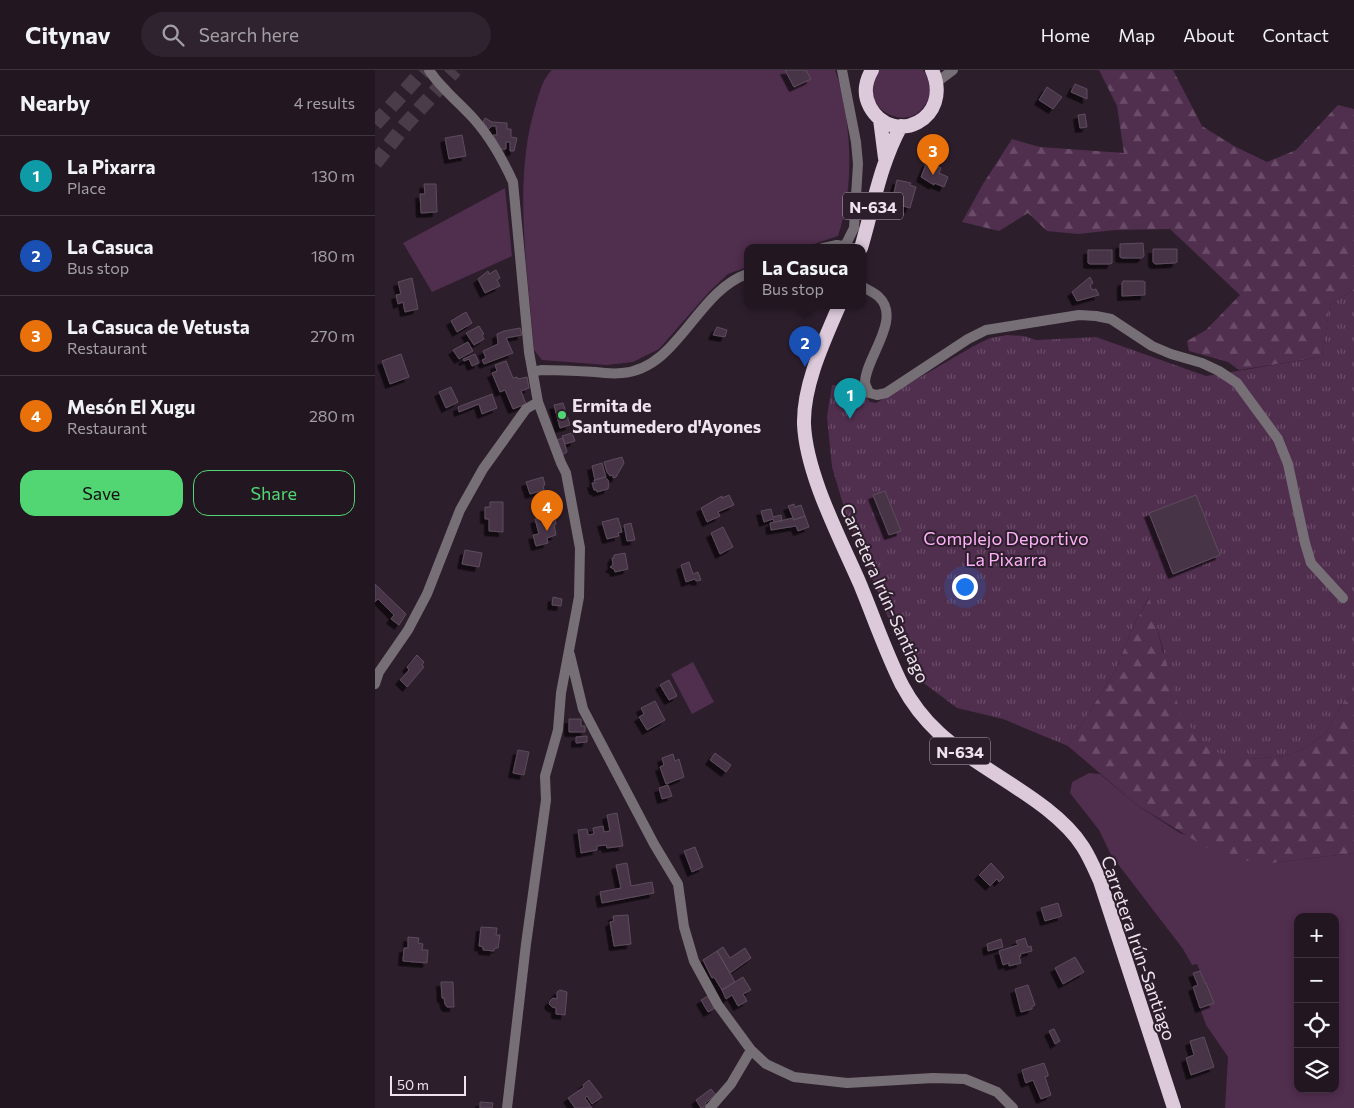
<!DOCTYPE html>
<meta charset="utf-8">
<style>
:root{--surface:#221621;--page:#2e232e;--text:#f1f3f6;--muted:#a29fa5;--line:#3f353f;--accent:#52d673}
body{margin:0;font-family:Commissioner,sans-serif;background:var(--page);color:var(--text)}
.controls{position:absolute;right:15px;bottom:15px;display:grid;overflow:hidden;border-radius:10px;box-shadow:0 2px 8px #0003}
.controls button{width:45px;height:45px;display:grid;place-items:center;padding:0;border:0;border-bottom:1px solid var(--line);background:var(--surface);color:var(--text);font:25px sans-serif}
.scale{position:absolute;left:15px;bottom:12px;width:76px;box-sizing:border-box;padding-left:5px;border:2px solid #efe4ee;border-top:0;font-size:14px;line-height:18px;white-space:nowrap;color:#efe4ee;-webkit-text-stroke:4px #2d1e2c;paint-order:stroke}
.you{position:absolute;left:589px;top:516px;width:18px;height:18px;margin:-12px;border:4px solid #fff;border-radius:50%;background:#1a73e8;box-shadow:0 0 0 8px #1a73e833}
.badge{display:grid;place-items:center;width:32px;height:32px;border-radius:50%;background:var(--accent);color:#fff;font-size:16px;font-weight:700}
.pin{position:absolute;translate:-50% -41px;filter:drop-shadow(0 1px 2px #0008)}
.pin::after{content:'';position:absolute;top:26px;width:18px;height:15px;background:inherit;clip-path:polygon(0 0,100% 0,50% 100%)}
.popup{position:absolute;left:369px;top:174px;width:122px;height:65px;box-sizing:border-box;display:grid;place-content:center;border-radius:10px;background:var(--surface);filter:drop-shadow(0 1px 4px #0005);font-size:16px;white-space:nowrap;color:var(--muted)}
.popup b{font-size:19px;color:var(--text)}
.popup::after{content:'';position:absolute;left:50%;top:100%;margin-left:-10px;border:10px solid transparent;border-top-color:var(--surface)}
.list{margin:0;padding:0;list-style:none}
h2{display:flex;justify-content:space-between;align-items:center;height:65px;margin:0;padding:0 20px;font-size:21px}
h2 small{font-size:16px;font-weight:400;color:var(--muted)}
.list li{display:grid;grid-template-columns:32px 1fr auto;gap:15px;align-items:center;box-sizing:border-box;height:80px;padding:0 20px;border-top:1px solid var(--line)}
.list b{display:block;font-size:19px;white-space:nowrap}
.list p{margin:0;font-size:16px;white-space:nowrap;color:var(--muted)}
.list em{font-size:16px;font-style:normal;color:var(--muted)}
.actions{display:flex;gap:10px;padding:15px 20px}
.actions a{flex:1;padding:11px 0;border:1px solid var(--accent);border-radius:15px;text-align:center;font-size:18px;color:var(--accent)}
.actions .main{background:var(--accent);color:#111}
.icon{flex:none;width:28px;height:28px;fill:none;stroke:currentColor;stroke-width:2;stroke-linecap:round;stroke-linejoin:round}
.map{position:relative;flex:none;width:979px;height:1038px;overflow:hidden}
header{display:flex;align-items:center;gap:30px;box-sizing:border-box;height:70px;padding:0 25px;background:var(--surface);border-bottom:1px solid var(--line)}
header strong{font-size:24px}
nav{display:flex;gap:28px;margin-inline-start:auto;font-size:18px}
.search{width:350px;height:45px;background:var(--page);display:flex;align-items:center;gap:12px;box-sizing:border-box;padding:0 18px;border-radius:28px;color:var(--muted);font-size:19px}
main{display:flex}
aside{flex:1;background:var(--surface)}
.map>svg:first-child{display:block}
.grass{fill:#502e4e;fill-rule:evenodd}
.forest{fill:url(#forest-firs)}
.park{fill:url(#park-tufts)}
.building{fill:#473646;stroke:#5d4c5c;filter:url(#shadow)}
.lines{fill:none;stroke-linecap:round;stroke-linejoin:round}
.motorway-tunnel{stroke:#4a3c49;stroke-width:15;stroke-dasharray:15 8;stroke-linecap:butt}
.minor{stroke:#776f76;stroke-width:10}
.trunk{stroke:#dccadb;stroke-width:14}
.poi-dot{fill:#52d673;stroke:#2d1e2c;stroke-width:2}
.labels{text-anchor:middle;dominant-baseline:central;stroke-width:4;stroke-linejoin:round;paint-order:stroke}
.shield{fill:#2d1e2c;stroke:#b5a9b4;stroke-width:1}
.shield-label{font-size:16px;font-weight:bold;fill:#efe4ee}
.poi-label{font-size:18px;font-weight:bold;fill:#efe4ee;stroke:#2d1e2c;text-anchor:start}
.park-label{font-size:18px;fill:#feb1f9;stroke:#2d1e2c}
.street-label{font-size:18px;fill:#efe4ee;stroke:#2d1e2c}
</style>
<header>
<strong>Citynav</strong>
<div class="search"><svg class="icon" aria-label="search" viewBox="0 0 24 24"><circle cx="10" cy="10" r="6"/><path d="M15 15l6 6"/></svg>Search here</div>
<nav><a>Home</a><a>Map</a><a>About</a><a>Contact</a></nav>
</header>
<main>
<aside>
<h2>Nearby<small>4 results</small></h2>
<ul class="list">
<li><span class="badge" style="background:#0f9aa8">1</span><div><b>La Pixarra</b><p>Place</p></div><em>130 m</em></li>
<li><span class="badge" style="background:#1a4fb4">2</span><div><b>La Casuca</b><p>Bus stop</p></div><em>180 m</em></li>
<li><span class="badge" style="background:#e8710a">3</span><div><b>La Casuca de Vetusta</b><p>Restaurant</p></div><em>270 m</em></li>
<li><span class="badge" style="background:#e8710a">4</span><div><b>Mesón El Xugu</b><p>Restaurant</p></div><em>280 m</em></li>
</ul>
<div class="actions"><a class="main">Save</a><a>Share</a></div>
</aside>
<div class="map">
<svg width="979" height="1038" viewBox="0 0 979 1038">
<defs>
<pattern id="forest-firs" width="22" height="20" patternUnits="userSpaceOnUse" patternTransform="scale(1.25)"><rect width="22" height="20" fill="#502e4e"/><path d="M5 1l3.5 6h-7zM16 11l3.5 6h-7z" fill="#6a4c68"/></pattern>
<pattern id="park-tufts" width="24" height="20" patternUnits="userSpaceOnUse" patternTransform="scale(1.25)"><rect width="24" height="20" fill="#502e4e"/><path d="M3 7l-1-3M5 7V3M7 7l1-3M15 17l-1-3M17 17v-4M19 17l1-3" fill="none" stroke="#6a4c68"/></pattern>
<filter id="shadow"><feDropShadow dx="-4.5" dy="4.5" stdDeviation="0" flood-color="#0009"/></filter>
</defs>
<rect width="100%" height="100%" fill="#2d1e2c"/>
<path class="grass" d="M177,0H460C477,49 480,117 463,166L427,178H372V197L353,204L335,221L284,279L258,292L232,295L167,290L159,280C153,201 137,111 161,34C165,21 167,10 177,0Z
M504,0H548C555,8 557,19 553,29C536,71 475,34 504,0Z
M130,118L137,186L57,222L28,173Z
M318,592L339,632L317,644L296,604Z
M714,703L725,704L762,735L805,763L897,793L979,783V1038H850L853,987L831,955L825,938L838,933L822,894L817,895L808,879L736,785L724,760L695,723L697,712ZM923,847H960V1019H923Z"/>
<path class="forest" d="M724,0H798L827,56L859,76L892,92L921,80L963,35L979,39V219L955,235L947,287L864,300L853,292L814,281L812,271L831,260L865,225L795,159L740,160L703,164L672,161L653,143L624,161L587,152L608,114L637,69L665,77L749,83L742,36Z
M775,526L788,583L875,689L911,686L932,677L951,663L966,635L979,625V783L897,793L850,789L762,735L693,676L740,601L759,555Z"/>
<path class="park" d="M979,219V625L966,635L951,663L932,677L911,686L875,689L849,686L827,672L805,643L774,527L759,555L740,601L693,676L628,649L582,638L542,608L514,550L471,444L457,397L452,347L457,315H484L495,332L501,333L597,277L615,268L632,265L649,266L661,270L721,267L831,306L947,287L955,235Z"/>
<path class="building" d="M410,0H431L436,9L419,17Z
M700,14L712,19V29L696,22Z
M672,17L687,27L678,39L664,30Z
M710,44L712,57L705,58L703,45Z
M110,48L117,52L132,53V59H136V67L142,68L139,81H135V72H131V79H127L126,82L118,65H122L121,56H117L113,60L108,52Z
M87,65L91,86L74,89L70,68Z
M552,92L566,98L564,103L573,107L569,117L559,113V115L546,107Z
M522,110L536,113L535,115L541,117L535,138L521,134L523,128L518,127Z
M49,114H61L62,142L46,143L45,124H50Z
M768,173L769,186L767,188H747L745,187V174Z
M778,179H802V192L800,193L780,194L778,192Z
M713,180H737V193L735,194H715L713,193Z
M121,200L125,208L122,210L125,216L110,223L103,209L113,201L114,204Z
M715,207L718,213L715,215L717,220L721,219L724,225L702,231L697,222Z
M37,208L43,239L30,242L28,232L23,234L21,225L26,224L23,212Z
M748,211H768L770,212V225L747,226V213Z
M91,242L97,253L82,262L76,251Z
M104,256L109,264L107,265L109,269L99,275L91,263Z
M342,257L352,260L350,267L338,265Z
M145,258L147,265L131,268L138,283L109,294L107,290L111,288L108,281L123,274L122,264L129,261Z
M93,272L98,281L84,289L78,280Z
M26,284L34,307L15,314L7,291Z
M100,284L104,293L97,296L94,289L89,291L88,289Z
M131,291L138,308L142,307L143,309L152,307L154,318L146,321L151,334L138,339L130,320L125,322L117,303L122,301L120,295Z
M76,317L83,332L71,338L64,322Z
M117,324L122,338L107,344L104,334L84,342L83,337Z
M188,333L195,355L185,358L179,335Z
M197,363L200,371L190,374L187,366Z
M188,368L192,382L187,385L181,370Z
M247,387L249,393L241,407L238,408V405L235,406L232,402L229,392Z
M227,393L231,407L220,410L217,396Z
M168,407L170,415L168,416L169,420L155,424L151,412Z
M230,407L233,410L234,415L233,419L222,422V420H219L217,413H220L219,410Z
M510,421L526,461L514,465L498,425Z
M354,425L359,435L343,442L345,446L332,452L326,438L347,426V428Z
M821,425L845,485L798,504L774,443Z
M115,432H128V462L114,461V449H110V437H115Z
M419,434L420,437L426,435L430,446L419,450L413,436Z
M396,439L398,447L406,445L407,451L399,452L398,449L389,452L386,441Z
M179,445L181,454L179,455L181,465L172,468L173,473L161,476L158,465L164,464L160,449Z
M430,446L434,457L423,461L421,456L396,460L395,453L418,448L419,450Z
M243,448L247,462L243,463L244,466L232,469L227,452Z
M256,453L260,470L252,471L249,455Z
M348,457L358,477L345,484L336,463Z
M90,480L107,483L104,497L87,494Z
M250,483L253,499L240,502L239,499L235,497L238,495L237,488H239V485Z
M314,492L318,504L323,502L326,510L321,511L320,509L311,512L306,495Z
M0,514L31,544L24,555L16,549L19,545L3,529L0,532Z
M178,527L187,529L186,536L177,535Z
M42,585L49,592L47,595L49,597L32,617L25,610L34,600L32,597Z
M294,610L302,626L294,630L285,615Z
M280,631L290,650L272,660L264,647L269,644L266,638Z
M194,649H206V656H210V662H194Z
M212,666V672L201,673V667Z
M143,680L154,682L149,705L138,703Z
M340,683L356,695L351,702L335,690Z
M298,684L300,691L304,689L309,707L291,714L285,697L289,695L287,688Z
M293,715L297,726L287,729L284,718Z
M242,743L248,776L232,778L231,775L222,776V780L206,783L203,760L212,759L213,765L219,764L218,758L228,756L229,762L235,761L232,745Z
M320,777L328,797L317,802L309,781Z
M252,793L256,816L277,812L279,823L227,833L225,822L246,818L241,795Z
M616,793L629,807L624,812L622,809L615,816L604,805Z
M683,833L687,846L670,851L666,838Z
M253,845L256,874L239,876L235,852L239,851L238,846Z
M106,857L122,858L121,865H125L123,878H120L119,881L108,880V877L104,876Z
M33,867L44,868L43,873L48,874L47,880H53L52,893L28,891L29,878H33Z
M650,868L653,877L656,876L657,881L645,884L646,886H644L646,893L634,896V893L628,895L624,881L643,875L641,871Z
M626,869L628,877L613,881L612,874Z
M348,877L355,888L370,878L376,888L355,903L342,881Z
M342,881L360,912L347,920L339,907L337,908L328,890Z
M700,887L709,902L688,914L680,898Z
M825,901L830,913H831L839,933L825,938L818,917L823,915L818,903Z
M368,907L376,920L368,924L372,931L363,936L357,925L351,929L347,920Z
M66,912H78L79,937H72L70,934L69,928H67Z
M653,915L660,935L657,937V939L646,942L640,919Z
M185,920L192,922L190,945L181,944V938L177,937L174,934L175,931L178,928L182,929V922Z
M333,926L340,938L333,942L326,930Z
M679,959L685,971L680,974L674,961Z
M829,967L839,997L816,1005L811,988L819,985L815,971Z
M669,993L673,1004V1006L670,1007L676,1025L666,1029L658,1010L651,1013L650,1011L647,1000Z
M214,1010L227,1027L217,1034L212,1026L210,1028L217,1038H200L193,1028L209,1017L208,1015Z
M336,1019L341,1025L330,1033L332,1036L326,1038L321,1030Z
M105,1032L118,1033L117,1038H105Z"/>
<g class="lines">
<path class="motorway-tunnel" d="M0,54L49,0
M0,93L31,54L80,0"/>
<path class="minor" d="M54,0C66,19 84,32 99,49C115,67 128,90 138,112L154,282L163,332L186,393L191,403L205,478L204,527L186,623L183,660L170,706L171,730L151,874L132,1038
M467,0L481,72L483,94L479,158L470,176
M562,12L578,0
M448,178L462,175L479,178
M488,217C493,220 500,223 504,227C527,249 491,287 490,312C490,315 493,319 494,323L502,325L511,323L593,269L611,260L704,245L721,246L736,249L777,276L796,284L827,293L844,301L862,313L903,369L913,394L930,473L936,493L968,528
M158,302L166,300C184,300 202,301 220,302C228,303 238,304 247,303C303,299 321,222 372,204
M195,585L208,639L279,774L303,814L309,857L319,891L343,935L376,980L391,994L419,1007L472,1013L558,1008L590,1009L622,1022L638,1038
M0,614L4,602L33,560L52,524L85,440L108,399L151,339L163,332
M335,1038L356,1014L376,980"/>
<path class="trunk" d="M497,0C490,12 488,24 495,37C518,78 579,49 557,0
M505,49L510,88
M486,178C498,138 505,94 526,56
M464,236C449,271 428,315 429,354C431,404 465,468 485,514C499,548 511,583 527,615C536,632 550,650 564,663C606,702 678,730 708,777C715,788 720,800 725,811L799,1038"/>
</g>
<circle class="poi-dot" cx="187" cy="345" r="5"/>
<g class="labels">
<g class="shield">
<rect x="468" y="122.5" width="60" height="27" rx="4"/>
<rect x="555" y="667.5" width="60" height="27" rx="4"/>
</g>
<g class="shield-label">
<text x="498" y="136">N-634</text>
<text x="585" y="681">N-634</text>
</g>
<g class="poi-label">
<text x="197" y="335">Ermita de<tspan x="197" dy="21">Santumedero d'Ayones</tspan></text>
</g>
<g class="park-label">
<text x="631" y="468">Complejo Deportivo<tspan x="631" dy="21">La Pixarra</tspan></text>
</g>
<g class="street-label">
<text transform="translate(510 523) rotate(66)">Carretera Irún-Santiago</text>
<text transform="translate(764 878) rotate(71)">Carretera Irún-Santiago</text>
</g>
</g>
</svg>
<div class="controls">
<button>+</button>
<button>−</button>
<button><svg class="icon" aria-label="locate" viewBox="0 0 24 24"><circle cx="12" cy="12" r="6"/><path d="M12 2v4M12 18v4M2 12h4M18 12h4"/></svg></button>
<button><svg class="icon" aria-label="layers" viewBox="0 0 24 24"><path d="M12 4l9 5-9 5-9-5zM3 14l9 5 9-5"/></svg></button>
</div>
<div class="scale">50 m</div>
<div class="you"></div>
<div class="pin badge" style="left:475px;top:349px;background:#0f9aa8">1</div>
<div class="pin badge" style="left:430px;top:297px;background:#1a4fb4">2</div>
<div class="popup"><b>La Casuca</b>Bus stop</div>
<div class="pin badge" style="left:558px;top:105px;background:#e8710a">3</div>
<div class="pin badge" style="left:172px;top:461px;background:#e8710a">4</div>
</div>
</main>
